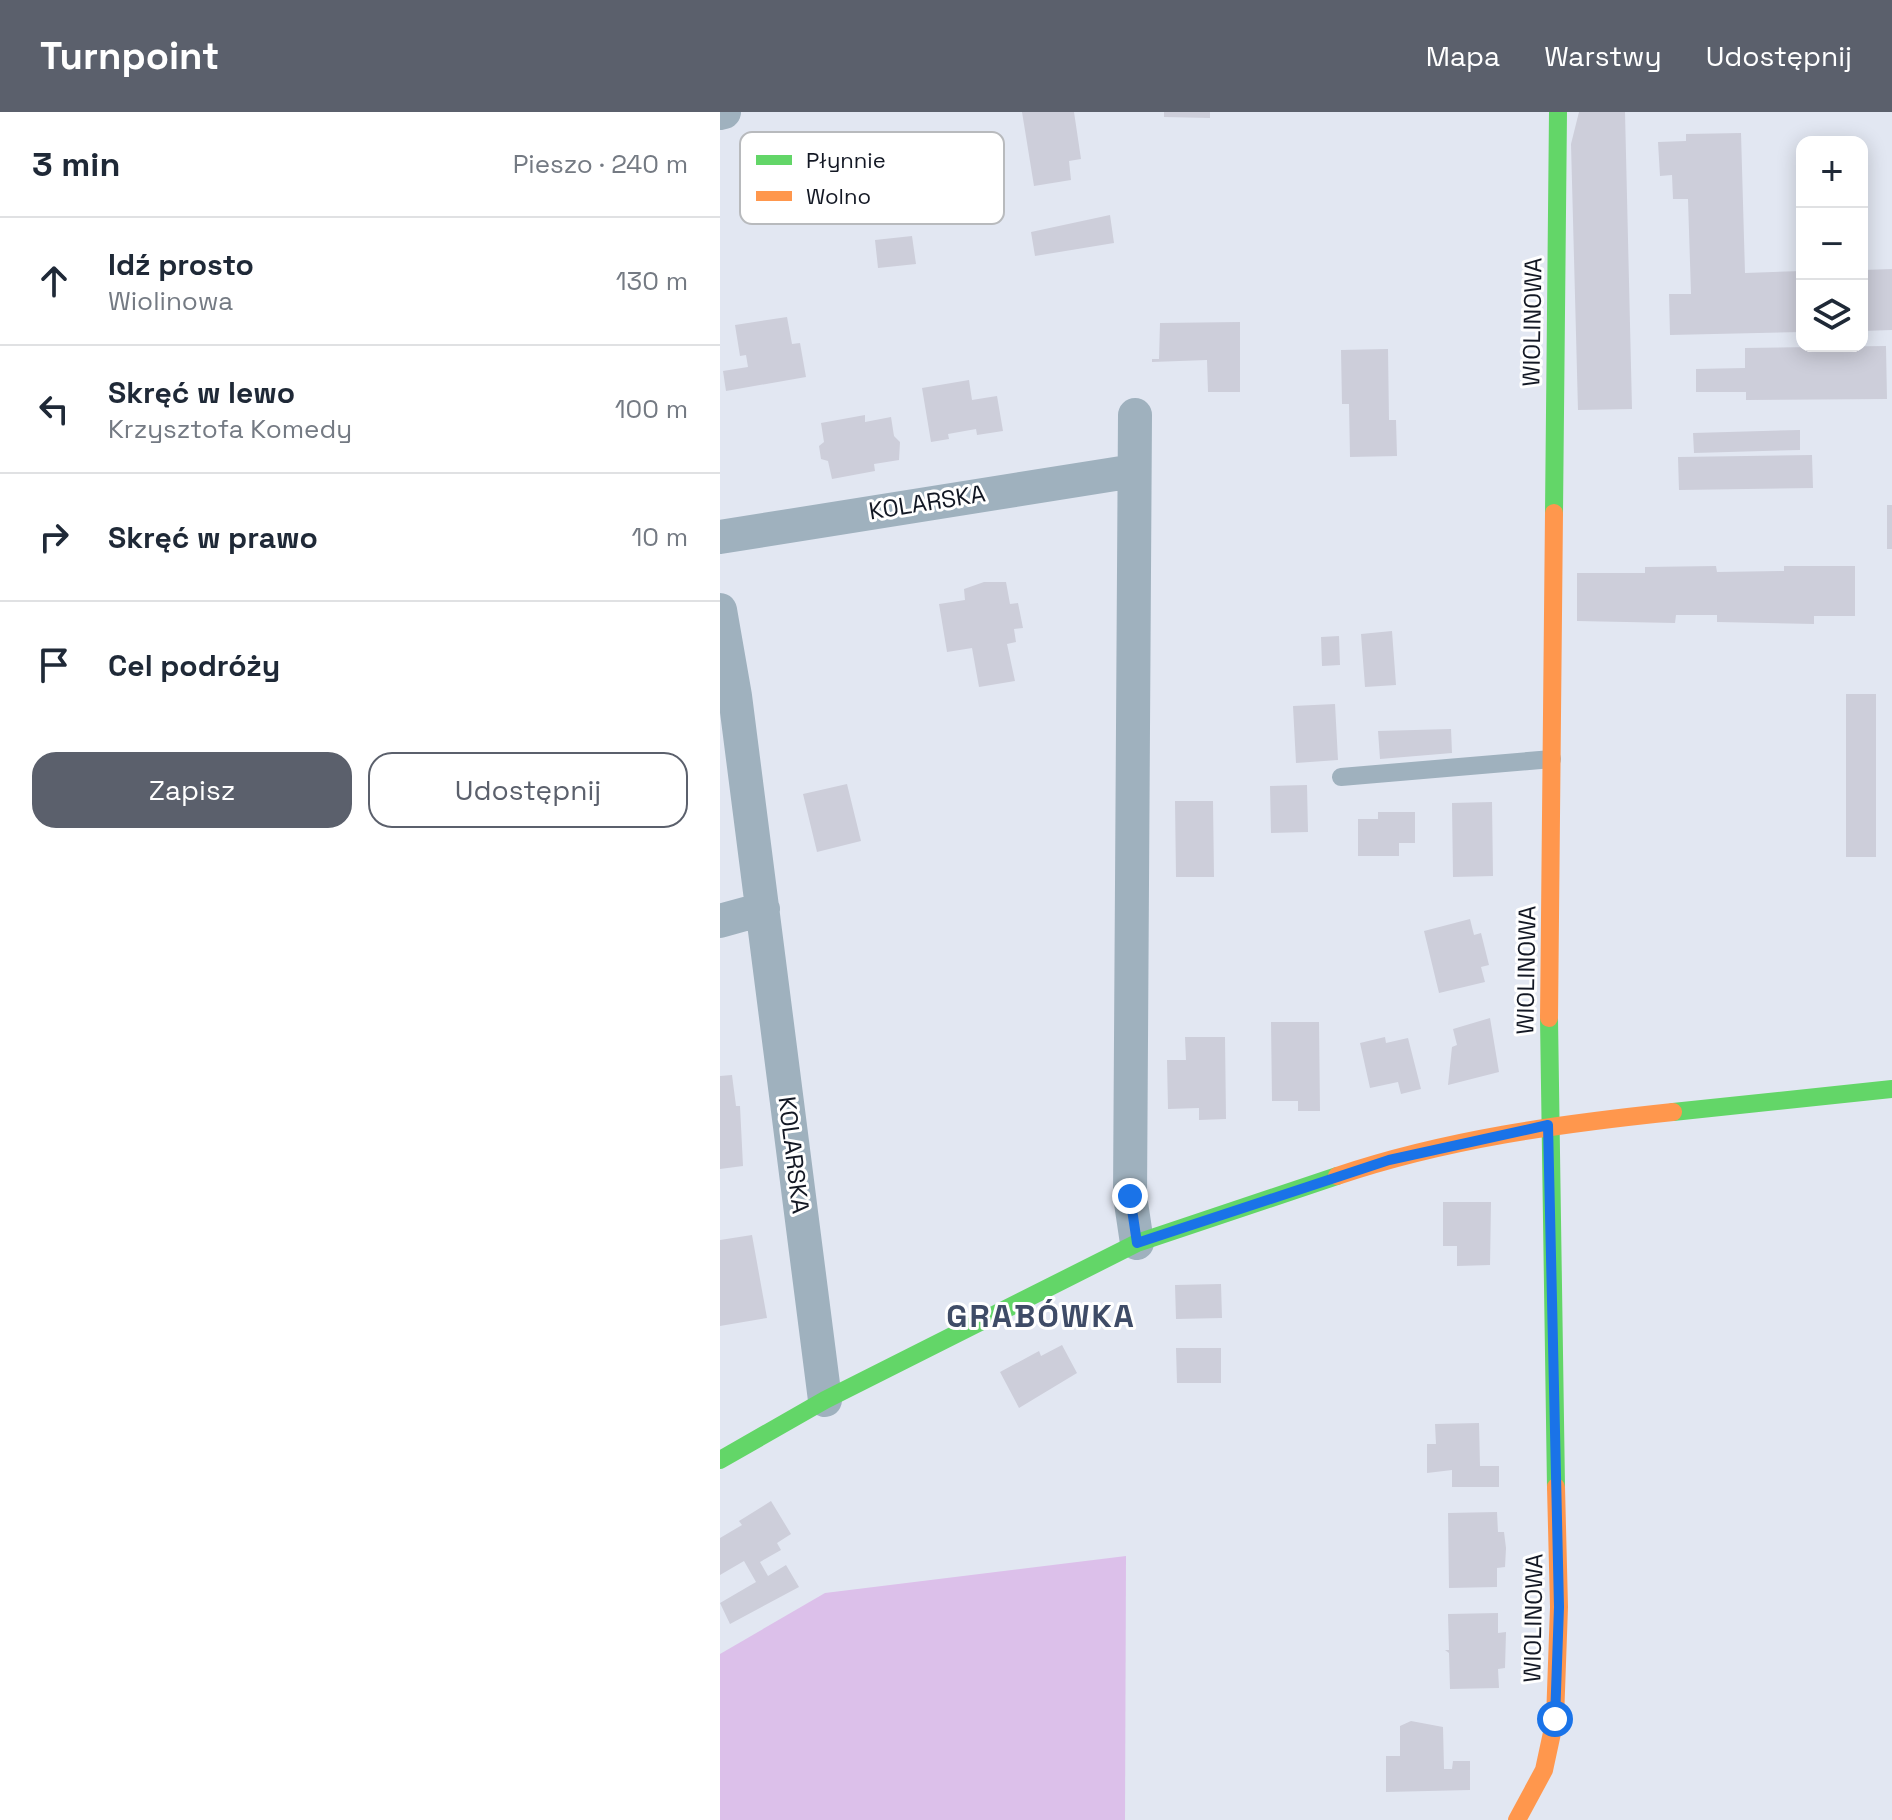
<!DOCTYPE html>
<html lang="pl">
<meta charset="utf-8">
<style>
:root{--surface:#fff;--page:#f6f6f7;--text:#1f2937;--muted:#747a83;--line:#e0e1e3;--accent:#5b606c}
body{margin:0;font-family:"Space Grotesk",sans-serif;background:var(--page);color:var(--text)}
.controls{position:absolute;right:24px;top:24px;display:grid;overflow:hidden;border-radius:16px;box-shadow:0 4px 20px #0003}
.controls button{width:72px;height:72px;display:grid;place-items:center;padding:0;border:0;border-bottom:2px solid var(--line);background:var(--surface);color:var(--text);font:40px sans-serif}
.stop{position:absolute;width:24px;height:24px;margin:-18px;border:6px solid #1a73e8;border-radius:50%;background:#fff}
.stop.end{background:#1a73e8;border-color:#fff;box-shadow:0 2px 8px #0008}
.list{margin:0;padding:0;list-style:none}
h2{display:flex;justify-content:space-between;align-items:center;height:104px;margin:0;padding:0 32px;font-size:34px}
h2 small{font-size:26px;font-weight:400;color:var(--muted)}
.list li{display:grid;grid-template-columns:52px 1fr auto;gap:24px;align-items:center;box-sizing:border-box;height:128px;padding:0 32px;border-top:2px solid var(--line)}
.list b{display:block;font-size:30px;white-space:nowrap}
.list p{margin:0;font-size:26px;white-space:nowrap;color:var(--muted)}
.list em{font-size:26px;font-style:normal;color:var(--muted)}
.actions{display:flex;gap:16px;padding:24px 32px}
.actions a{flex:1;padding:18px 0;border:2px solid var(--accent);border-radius:24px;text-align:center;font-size:28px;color:var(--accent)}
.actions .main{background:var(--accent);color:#fff}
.icon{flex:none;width:44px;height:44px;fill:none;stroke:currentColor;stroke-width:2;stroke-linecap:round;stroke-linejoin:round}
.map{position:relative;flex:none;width:1172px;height:1708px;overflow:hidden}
header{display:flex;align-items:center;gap:48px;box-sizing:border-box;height:112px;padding:0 40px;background:var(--accent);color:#fff}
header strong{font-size:38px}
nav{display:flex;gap:44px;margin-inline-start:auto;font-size:28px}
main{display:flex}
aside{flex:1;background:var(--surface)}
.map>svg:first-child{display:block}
.green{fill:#dcc0ea}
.building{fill:#cdceda}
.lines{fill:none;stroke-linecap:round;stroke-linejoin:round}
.lane{stroke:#9fb1be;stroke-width:18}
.street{stroke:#9fb1be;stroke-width:34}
.fast{stroke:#63d668;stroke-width:18}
.slow{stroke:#ff974d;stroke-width:18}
.route{stroke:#1a73e8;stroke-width:10}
.labels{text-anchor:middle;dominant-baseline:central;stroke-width:6;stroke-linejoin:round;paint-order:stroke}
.street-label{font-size:24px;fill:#131824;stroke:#fff}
.district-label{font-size:32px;font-weight:bold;letter-spacing:2px;fill:#3f4c67;stroke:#fff}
.key{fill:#fff;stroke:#b8babd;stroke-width:2}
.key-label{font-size:22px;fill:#131824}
</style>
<header>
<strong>Turnpoint</strong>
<nav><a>Mapa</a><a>Warstwy</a><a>Udostępnij</a></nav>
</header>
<main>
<aside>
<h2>3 min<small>Pieszo · 240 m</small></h2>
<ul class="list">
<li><svg class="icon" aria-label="ahead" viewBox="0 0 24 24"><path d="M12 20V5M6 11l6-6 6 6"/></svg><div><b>Idź prosto</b><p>Wiolinowa</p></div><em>130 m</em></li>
<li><svg class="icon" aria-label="left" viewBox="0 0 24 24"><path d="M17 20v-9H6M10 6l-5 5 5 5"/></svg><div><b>Skręć w lewo</b><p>Krzysztofa Komedy</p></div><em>100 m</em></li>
<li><svg class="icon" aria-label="right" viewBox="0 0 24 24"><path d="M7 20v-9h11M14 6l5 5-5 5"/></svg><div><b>Skręć w prawo</b></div><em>10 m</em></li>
<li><svg class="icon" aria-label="arrive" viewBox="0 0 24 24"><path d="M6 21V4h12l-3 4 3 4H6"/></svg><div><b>Cel podróży</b></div></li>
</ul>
<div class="actions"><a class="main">Zapisz</a><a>Udostępnij</a></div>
</aside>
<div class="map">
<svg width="1172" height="1708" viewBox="0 0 1172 1708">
<rect width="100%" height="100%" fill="#e2e7f2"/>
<path class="green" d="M406,1444L405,1708H0V1542L105,1481Z"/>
<path class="building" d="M302,0H354L361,47L349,49L351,68L314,74Z
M444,0H490V6L444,5Z
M859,0H905L912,297L858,298L851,32Z
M1021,21L1025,161L1082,159V220L950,223L949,182H971L968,87H953L952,63L940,64L938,30L966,29V22Z
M390,103L394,131L315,144L311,120Z
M192,124L196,152L158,156L155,128Z
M1172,157V218L1142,219V158Z
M67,205L72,232L80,231L86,265L6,279L3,259L28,255L26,243L20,244L15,213Z
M520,210V280H488L487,248L432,250V247H439L440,211Z
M1166,234L1167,287L1026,288V280H976V257L1025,256V236Z
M668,237L669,308H676L677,344L630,345L629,292H622L621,238Z
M249,268L252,288L277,284L283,319L257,323L256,317L228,322L229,327L211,330L202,276Z
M145,303V310L171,305L174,324L180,330L179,348L154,352L155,359L112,367L108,349L101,347L99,334L104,330L101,311Z
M1080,318V338L974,341L973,321Z
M1092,343L1093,376L959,378L958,345Z
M1167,393H1172V437H1167Z
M996,454L997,460L1064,459V454H1135V504H1094V512L997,510V503H956L955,511L857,509V461H925V455Z
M264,470H286L290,492L298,491L303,516L294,517L296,530L287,532L295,569L259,575L252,536L227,540L219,492L245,488L244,477Z
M672,519L676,573L645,575L641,522Z
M619,524L620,553L602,554L601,525Z
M1126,582H1156V745H1126Z
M615,592L618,648L576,651L573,594Z
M731,617L732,641L660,647L658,619Z
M127,672L141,729L97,740L83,682Z
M587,673L588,720L551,721L550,674Z
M455,689H493L494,765H456Z
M772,690L773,764L733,765L732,691Z
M658,700H695V731H679V744H638V707H658Z
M750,807L754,823L761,821L769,853L761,855L765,870L719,881L704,819Z
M770,906L779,960L728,973L732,935L737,933L733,917Z
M551,910H599L600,999H578V989H552Z
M465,925H505L506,1007L479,1008V996L448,997L447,948H466Z
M665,925L666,931L688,926L701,977L681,982L678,970L650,976L640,931Z
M12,963L16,994H20L23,1054L0,1057V964Z
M723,1090H771L770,1153L737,1154V1134H723Z
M32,1123L47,1206L0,1214V1128Z
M501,1172L502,1206L456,1207L455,1173Z
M342,1233L357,1261L299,1296L280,1260L319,1239L321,1244Z
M456,1236H501V1271H457Z
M759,1311L760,1354H779V1375H732V1358L707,1361V1332H716L715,1312Z
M51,1389L71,1422L57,1431L61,1438L40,1450L48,1464L66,1453L79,1475L10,1512L0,1491L36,1470L24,1449L0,1463V1426L22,1413L19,1409Z
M777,1400L778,1420H784L786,1436L785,1455L777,1456V1475L729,1476L728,1401Z
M778,1501V1521L786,1520L785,1556L778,1557L779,1576L730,1577L729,1541L725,1538H729L728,1502Z
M691,1609L723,1615L724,1657H732L733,1649H750V1678L666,1680V1644H680V1614Z"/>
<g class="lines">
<path class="lane" d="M621,665L832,647"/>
<path class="street" d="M0,1L4,0
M415,303L410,1084L417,1131
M0,425L414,359
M0,498L15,584L105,1288
M0,809L43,797"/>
<path class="fast" d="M834,401L838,0
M829,906L836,1375
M953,1000L1172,977
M0,1348L105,1288L417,1131L617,1064"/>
<path class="slow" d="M829,906L834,401
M617,1064C727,1027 839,1012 953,1000
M797,1708L824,1658L835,1607L839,1495L836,1375"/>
</g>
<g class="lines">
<path class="route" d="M410,1084L417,1131L669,1048L828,1013L839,1495L835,1607"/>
</g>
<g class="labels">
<g class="street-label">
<text transform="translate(812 210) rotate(-89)">WIOLINOWA</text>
<text transform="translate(207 390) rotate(-9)">KOLARSKA</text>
<text transform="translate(806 858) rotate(-89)">WIOLINOWA</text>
<text transform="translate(74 1043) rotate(83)">KOLARSKA</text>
<text transform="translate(813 1506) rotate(-89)">WIOLINOWA</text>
</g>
<g class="district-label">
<text x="321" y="1204">GRABÓWKA</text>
</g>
</g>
<rect x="20" y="20" width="264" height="92" rx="12" class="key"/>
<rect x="36" y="43" width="36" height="10" fill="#63d668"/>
<rect x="36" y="79" width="36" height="10" fill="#ff974d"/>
<g class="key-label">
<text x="86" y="56">Płynnie</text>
<text x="86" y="92">Wolno</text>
</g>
</svg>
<div class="controls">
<button>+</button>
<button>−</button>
<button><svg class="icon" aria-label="layers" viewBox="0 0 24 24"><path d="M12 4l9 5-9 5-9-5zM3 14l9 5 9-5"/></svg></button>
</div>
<div class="stop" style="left:835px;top:1607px"></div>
<div class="stop end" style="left:410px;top:1084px"></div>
</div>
</main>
